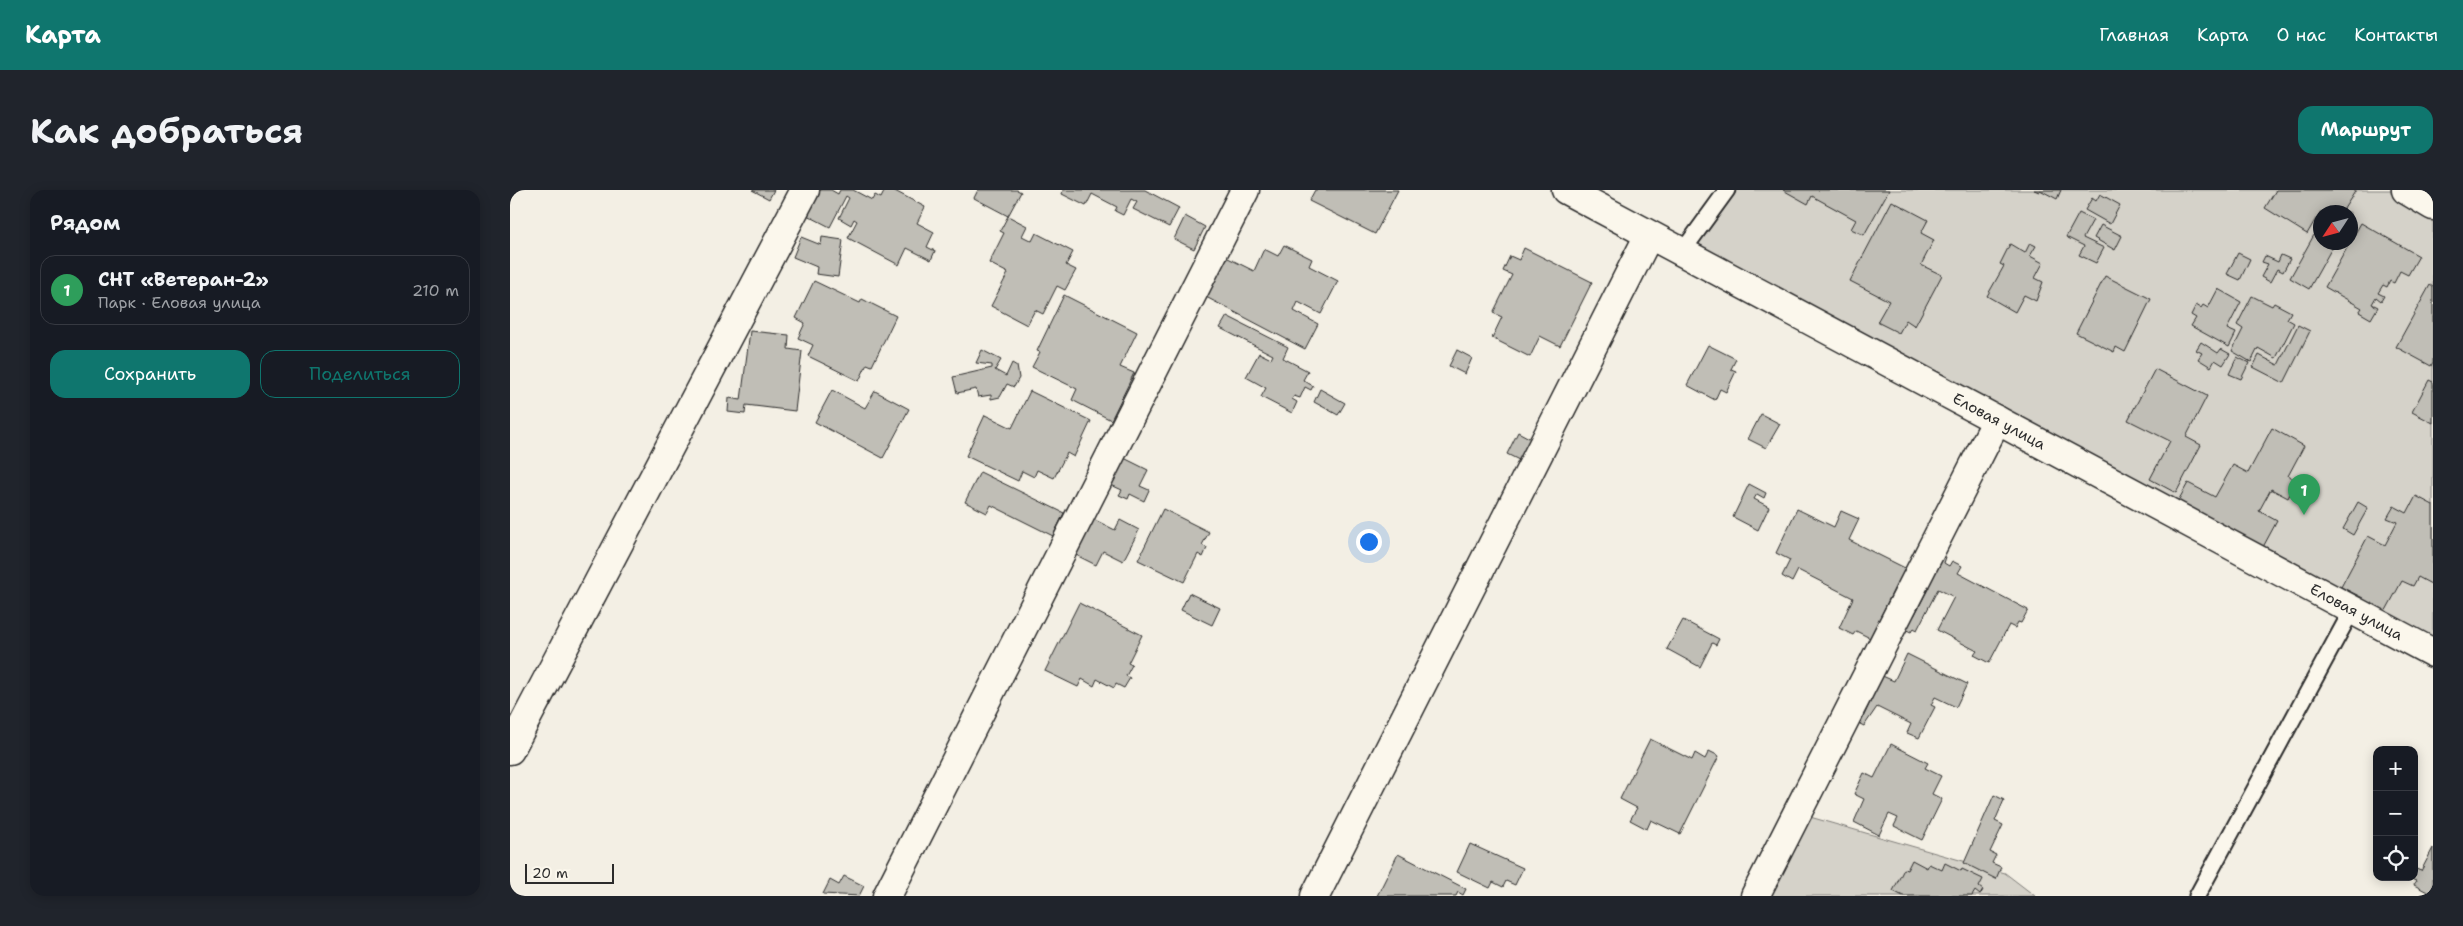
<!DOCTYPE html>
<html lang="ru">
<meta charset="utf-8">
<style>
:root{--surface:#171b24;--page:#20242c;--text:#f1f3f6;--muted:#9ea1a6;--line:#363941;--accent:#0f766e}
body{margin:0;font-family:"Shantell Sans",sans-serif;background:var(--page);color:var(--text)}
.controls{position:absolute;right:15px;bottom:15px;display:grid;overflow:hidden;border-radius:10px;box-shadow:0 2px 12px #0003}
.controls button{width:45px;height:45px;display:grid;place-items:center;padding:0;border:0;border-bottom:1px solid var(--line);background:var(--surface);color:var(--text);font:25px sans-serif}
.compass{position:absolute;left:1803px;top:15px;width:45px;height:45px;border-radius:50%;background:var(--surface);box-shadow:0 2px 12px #0003;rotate:234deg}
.scale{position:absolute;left:15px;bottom:12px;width:89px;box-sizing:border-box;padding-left:5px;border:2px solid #2b2b2b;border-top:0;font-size:14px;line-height:18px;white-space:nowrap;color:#2b2b2b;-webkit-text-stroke:4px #fbf7ec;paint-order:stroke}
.you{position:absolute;left:858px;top:351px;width:18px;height:18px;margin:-12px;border:4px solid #fff;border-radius:50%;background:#1a73e8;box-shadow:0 0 0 8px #1a73e833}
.badge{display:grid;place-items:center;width:32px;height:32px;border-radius:50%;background:var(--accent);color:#fff;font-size:16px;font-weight:700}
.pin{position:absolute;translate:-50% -41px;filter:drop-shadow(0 1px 2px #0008)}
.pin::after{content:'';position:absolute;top:26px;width:18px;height:15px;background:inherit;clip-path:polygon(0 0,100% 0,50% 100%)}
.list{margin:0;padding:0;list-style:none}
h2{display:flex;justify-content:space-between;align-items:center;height:65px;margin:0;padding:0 20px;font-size:21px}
h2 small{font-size:16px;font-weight:400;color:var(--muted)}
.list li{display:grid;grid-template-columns:32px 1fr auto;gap:15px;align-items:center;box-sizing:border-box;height:70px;margin:0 10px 10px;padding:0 10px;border:1px solid var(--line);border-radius:15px}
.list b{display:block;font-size:19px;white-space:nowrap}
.list p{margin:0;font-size:16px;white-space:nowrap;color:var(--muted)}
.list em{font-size:16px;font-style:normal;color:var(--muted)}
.actions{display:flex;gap:10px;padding:15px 20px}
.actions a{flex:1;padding:11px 0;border:1px solid var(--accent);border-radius:15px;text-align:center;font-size:18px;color:var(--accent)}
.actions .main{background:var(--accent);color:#fff}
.icon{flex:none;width:28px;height:28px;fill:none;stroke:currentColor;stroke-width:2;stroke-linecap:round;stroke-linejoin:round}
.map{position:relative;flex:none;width:1923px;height:706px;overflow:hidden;border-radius:15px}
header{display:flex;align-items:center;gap:30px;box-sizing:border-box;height:70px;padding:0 25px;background:var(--accent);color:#fff}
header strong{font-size:24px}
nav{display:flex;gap:28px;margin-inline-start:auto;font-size:18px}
.intro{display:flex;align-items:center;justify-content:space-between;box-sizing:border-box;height:120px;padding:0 30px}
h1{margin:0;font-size:35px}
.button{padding:12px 22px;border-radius:15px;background:var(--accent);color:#fff;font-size:18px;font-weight:700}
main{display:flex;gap:30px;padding:0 30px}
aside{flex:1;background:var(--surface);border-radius:15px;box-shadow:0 2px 12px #0003}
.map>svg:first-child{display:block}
.green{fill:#d5d2c9;stroke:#807e7a;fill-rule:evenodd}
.building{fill:#c0beb6;stroke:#2b2b2b}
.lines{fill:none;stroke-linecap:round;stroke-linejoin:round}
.lane-casing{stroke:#2b2b2b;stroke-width:19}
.street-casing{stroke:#2b2b2b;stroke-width:31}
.lane{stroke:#fbf7ec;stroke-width:15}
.street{stroke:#fbf7ec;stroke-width:28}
.labels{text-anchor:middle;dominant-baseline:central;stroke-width:4;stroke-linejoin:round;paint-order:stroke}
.street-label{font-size:15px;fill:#2b2b2b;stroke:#fbf7ec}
</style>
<header>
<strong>Карта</strong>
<nav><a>Главная</a><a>Карта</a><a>О нас</a><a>Контакты</a></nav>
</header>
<div class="intro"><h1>Как добраться</h1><a class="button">Маршрут</a></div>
<main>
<aside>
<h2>Рядом<small></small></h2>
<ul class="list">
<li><span class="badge" style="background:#2e9e5b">1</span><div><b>СНТ «Ветеран-2»</b><p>Парк · Еловая улица</p></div><em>210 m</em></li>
</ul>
<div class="actions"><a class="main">Сохранить</a><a>Поделиться</a></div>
</aside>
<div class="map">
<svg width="1923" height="706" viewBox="0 0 1923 706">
<rect width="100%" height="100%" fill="#f3efe4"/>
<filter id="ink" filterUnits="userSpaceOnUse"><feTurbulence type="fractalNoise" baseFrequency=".02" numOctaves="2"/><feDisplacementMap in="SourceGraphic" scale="10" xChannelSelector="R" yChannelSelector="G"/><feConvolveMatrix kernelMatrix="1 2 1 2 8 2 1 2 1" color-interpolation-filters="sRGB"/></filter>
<g filter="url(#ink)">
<path class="green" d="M1217,0H1923V463L1172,62ZM1810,22H1840V52H1810Z
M1300,627L1495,683L1525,706H1257Z"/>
<path class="building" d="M242,0H264L259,9Z
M303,0H321L328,4L330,0H343L362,10L365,5L371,8L375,0H383L415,17L407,33L424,42L417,57L425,61L421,70L397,58L389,75L338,48L347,31L344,29L341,35L329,28L339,8L336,6L320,37L291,22Z
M468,0H507L511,2L498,26L464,8Z
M553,0H635L669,18L659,37L623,19L627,12L621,9L613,25L605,21L607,17L582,4L576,16L552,4Z
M805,0H888L865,44L799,11Z
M1273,0H1379L1354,45L1341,39L1346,30L1302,6L1298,14Z
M1524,0H1551L1547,9L1530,0L1529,2Z
M1766,0H1846L1832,22H1810V27L1808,25L1797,44L1755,18Z
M1590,4L1610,15L1600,34L1575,20L1582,8L1586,11Z
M1382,11L1418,30L1411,43L1424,50L1411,75L1432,85L1405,136L1396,130L1389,143L1367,132L1379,111L1340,91Z
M1569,23L1583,30L1573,48L1594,58L1586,73L1569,65L1574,56L1556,47Z
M498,26L517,36L512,46L522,51L526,43L563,62L556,75L566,80L555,100L547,96L533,124L525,120L517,135L481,116L498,83L479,73L494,43L490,41Z
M675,26L695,37L684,59L664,49Z
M1851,33L1909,66L1898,85L1890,81L1884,93L1880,91L1877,97L1873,95L1868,103L1874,106L1871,111L1866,107L1862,114L1868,117L1861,129L1849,122L1852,118L1815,97Z
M1591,35L1612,46L1605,60L1584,48Z
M1804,45L1810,49V52L1823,56L1799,99L1780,88Z
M291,47L311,55L312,47L333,50L328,87L306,84L307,77L283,67Z
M1520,53L1526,56L1520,66L1533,73L1525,88L1533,92L1526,111L1514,105L1505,122L1477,106L1494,76L1490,74L1500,54L1515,63Z
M774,55L802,69L799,76L828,91L811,124L788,112L784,121L808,134L795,159L696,107L716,67L744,81L754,59L768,66Z
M1014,58L1082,92L1050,156L1030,146L1020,167L982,148L992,127L983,123L1002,85L993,81L1000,66L1009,70Z
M1728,63L1740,69L1730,90L1717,84Z
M1771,65L1780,69L1773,82L1767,79L1760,92L1751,87L1758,74L1752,72L1755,66L1768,72Z
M1595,86L1641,109L1615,162L1606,157L1604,162L1566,143Z
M304,91L350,113L352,109L386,126L362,176L357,174L349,191L298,166L303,155L288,148L295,133L286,128Z
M1920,95L1923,97V172L1921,176L1886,157Z
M1708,99L1731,112L1717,139L1726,143L1719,157L1681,136L1686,128L1681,125L1686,115L1691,118L1693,115L1698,118Z
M554,105L627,142L610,177L624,183L601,230L562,210L567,199L522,177L530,162L527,161Z
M1742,106L1762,116L1764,113L1781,122L1777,129L1784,133L1766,168L1748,158L1741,172L1722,161L1733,139L1727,135Z
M717,126L778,157L773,168L798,181L793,190L803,196L801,200L795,197L790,208L784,206L782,209L787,212L782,223L751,207L756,198L736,187L749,163L761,169L763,165L710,138Z
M1788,135L1800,141L1774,193L1743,177L1749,165L1768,175Z
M240,141L279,145L278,159L292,161L285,221L236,215L235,224L218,222L219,208L231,210Z
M1691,152L1708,163L1711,159L1720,164L1713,175L1705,170L1701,177L1688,169L1692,163L1686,160Z
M1198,155L1226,169L1221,179L1226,181L1216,202L1210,199L1205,210L1177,195Z
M472,160L491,170L485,180L496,186L502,173L507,176L509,188L504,197L497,194L490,207L481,209V205L468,207L466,199L447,203L443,187L482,178V175L466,173Z
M947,160L962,168L955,184L939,176Z
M1727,167L1739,173L1731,189L1719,184Z
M1645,179L1697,206L1676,247L1691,255L1666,303L1640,289L1660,251L1618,230Z
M1919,190L1923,192V233L1902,222Z
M810,199L835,213L828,225L804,212Z
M322,200L355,218L365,201L399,219L373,268L305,232Z
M520,201L581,231L564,267L557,263L544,288L527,280L524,287L512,281L508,291L456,266L475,225L502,238Z
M1251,224L1270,234L1256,258L1238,249Z
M1762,238L1794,256L1778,286L1793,294L1787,307L1780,304L1778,308L1761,299L1749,321L1767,331L1753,357L1668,311L1678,293L1705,307L1723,275L1738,283Z
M1008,242L1021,249L1011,271L997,264Z
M612,267L638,280L630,296L639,300L634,311L620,304L618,309L609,305L612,300L599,294Z
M470,282L554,323L543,346L481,315L477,323L455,312Z
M1239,294L1256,303L1254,308L1247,304L1244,309L1259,317L1248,340L1223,327Z
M1906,306L1923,315V390L1921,394L1908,387L1903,396L1892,391L1873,426L1850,414L1853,408L1831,397L1858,346L1875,355L1887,332L1877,328L1884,316L1897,323Z
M1848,312L1858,318L1843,345L1833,339Z
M653,319L699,342L692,355L697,358L693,367L688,364L674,392L628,370Z
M1287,319L1324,337L1331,321L1349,329L1339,350L1397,379L1390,394L1387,393L1360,448L1346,441L1343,445L1329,438L1343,408L1288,380L1282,392L1272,386L1280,370L1266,363Z
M581,328L605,340L610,330L629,340L613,371L593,361L586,375L564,364Z
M1431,364L1436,367L1434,373L1439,376L1442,371L1452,376L1448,383L1518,420L1511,433L1508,432L1505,438L1499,435L1479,473L1464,465L1467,461L1427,440L1444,407L1428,399L1407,440L1404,438L1401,442L1392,438L1400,424L1404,426L1419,397L1415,395Z
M679,403L710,418L702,435L671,420Z
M569,413L632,445L618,473L622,475L616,486L620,488L614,498L606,494L604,498L587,489L584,496L572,489L568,497L535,481Z
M1173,430L1209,449L1206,455L1202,453L1190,477L1157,459Z
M1397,464L1457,494L1446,517L1425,507L1421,515L1425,517L1409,548L1397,543L1401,534L1367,517L1354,536L1350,534L1367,497L1365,496L1370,485L1384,491Z
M1140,549L1182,570L1185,563L1195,569L1199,561L1209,566L1170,644L1141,630L1137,639L1120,630L1127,618L1110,609Z
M1381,554L1418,573L1415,578L1431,586L1422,604L1432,609L1412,650L1384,636L1388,628L1379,624L1369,645L1344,632L1354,609L1344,604L1354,583L1364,588Z
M1484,605L1494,610L1485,631L1493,635L1480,662L1486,665L1482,673L1491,677L1486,689L1454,673Z
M960,654L1013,678L1005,695L996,691L993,697L983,692L980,698L947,682Z
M1923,658V705L1904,695L1906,691L1901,689L1904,687L1906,679L1911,681Z
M888,664L956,699L953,705L948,702L946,706H867Z
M1402,670L1417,678L1419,674L1432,680L1435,673L1451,681L1452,679L1473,689L1469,697L1473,700L1470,705L1465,701L1462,706H1393L1383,701L1394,679L1397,680Z
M334,686L354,696L349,706L313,704L320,690L329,695Z"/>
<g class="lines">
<g class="lane-casing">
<path id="lane" d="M1172,62L1217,0
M1687,706L1842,420"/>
</g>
<g class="street-casing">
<g id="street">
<path id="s1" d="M1056,0L1923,463"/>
<path d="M1896,0L1923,16"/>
<path d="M0,560L295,0"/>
<path d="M377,706L735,0"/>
<path d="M805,706L1139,45"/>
<path d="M1245,706L1487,230"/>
</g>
</g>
<use href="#lane" class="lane"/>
<use href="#street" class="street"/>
</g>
</g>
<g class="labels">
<g class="street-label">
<text stroke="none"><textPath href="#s1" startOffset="491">Еловая улица</textPath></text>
<text stroke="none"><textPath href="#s1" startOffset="896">Еловая улица</textPath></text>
</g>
</g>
</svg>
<div class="controls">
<button>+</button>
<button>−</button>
<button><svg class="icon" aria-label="locate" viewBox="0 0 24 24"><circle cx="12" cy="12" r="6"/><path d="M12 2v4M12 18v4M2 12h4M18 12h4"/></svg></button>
</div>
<svg class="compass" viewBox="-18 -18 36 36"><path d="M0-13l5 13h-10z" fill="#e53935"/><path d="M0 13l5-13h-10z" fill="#9ea1a6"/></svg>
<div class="scale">20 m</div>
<div class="you"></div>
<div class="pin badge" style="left:1794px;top:325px;background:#2e9e5b">1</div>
</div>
</main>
